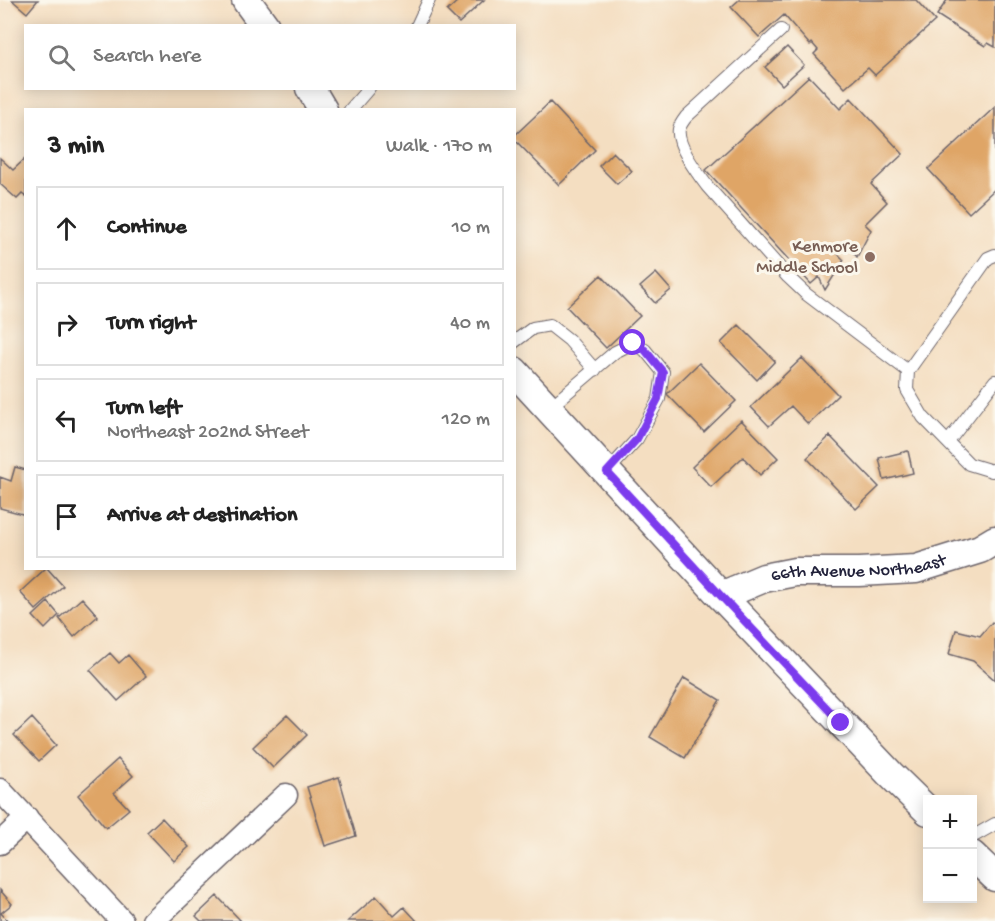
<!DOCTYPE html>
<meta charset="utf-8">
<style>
:root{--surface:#fff;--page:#f6f6f6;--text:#222;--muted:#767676;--line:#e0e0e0}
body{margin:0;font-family:"Gochi Hand",sans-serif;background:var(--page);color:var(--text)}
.controls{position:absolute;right:18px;bottom:18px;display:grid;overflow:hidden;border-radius:0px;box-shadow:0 3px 15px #0003}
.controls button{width:54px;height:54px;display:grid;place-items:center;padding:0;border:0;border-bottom:2px solid var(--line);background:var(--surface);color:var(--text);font:30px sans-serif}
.stop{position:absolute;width:18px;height:18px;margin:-14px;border:4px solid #7c3aed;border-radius:50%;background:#fff}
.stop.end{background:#7c3aed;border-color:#fff;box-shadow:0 2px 6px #0008}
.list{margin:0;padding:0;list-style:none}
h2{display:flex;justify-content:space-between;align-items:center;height:78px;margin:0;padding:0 24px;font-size:26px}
h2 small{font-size:20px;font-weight:400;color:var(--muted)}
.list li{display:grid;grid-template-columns:39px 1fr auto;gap:18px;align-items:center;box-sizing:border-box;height:84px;margin:0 12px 12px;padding:0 12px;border:2px solid var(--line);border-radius:0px}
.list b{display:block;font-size:22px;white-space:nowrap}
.list p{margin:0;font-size:20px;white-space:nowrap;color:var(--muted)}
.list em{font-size:20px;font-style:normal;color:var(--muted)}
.icon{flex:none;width:33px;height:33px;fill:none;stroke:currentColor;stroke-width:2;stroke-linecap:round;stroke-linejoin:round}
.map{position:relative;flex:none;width:995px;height:921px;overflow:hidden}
.search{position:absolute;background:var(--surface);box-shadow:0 3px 15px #0003;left:24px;top:24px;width:492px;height:66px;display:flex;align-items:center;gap:15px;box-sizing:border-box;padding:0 21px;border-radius:0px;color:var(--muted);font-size:22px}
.panel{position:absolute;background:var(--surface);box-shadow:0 3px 15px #0003;left:24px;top:108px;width:492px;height:462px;border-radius:0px}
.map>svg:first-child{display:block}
.building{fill:#dfa566}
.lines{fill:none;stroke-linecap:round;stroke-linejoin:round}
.service-casing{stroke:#6c646a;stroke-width:14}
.minor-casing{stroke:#6c646a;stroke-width:25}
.tertiary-casing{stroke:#6c646a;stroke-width:31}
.service{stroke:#fff;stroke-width:12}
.minor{stroke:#fff;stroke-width:22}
.tertiary{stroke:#fff;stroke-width:28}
.route{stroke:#7c3aed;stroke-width:8}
.education-dot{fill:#8d6e63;stroke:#fbf7ec;stroke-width:2}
.labels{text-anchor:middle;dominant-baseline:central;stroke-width:6;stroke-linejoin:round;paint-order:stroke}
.education-label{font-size:18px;fill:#785e54;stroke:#fbf7ec;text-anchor:end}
.street-label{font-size:18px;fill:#22223b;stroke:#fbf7ec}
</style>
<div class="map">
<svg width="995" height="921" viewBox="0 0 995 921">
<rect width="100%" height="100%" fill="#fbf7ec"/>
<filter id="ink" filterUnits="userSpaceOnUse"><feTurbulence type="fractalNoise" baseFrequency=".0167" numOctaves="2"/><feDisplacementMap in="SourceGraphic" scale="12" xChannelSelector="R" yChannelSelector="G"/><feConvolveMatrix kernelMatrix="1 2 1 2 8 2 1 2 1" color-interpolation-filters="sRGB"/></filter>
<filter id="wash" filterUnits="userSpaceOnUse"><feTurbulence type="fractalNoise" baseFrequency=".008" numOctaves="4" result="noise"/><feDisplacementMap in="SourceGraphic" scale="24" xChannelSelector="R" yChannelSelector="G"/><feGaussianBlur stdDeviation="1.35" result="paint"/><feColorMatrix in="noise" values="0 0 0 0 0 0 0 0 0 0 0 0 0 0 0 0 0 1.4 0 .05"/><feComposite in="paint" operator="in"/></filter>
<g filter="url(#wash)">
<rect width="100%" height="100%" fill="#f4dec1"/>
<g id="blocks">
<path class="building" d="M12,0H38L27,13Z
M459,0H484L459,23L447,11Z
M739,0H916L935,21L875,75L868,68L845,88L814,54L818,50L812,43L810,45L784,15L759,37L731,7Z
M947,0H995V47L988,43L985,46L937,15Z
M787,47L804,65L782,85L765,67Z
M809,76L840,109L851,98L903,154L871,184L887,202L865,224L871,230L857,257L847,245L837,253L844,260L825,290L819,277L811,284L706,170Z
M550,102L595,150L559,185L514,139V136Z
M995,107V189L969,213L928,169Z
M613,152L632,171L617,184L599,166Z
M0,158L13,170L26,158V197L22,194L17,199L0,184Z
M656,273L671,290L655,303L640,287Z
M601,275L640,316L606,348L567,307Z
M739,325L775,361L757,380L721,343Z
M802,358L838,395L808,424L791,406L769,426L751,407Z
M699,363L736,401L704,432L667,394Z
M741,420L778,458L760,475L743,457L711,487L692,467Z
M830,436L879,487L856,509L807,458Z
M908,451L913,473L884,480L879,458Z
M15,467L26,470V515L0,508V477L11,481Z
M46,568H47L63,586L36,610L20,592Z
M82,598L98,616L74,637L59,618Z
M48,602L59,615L45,629L33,616Z
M992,622L995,625V680L973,661L949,654L956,630L980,636Z
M110,653L119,663L128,655L146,676L118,701L90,670Z
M684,678L720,700L685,758L650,737Z
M287,715L307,735L273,768L253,747Z
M32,718L56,745L39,761L14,735Z
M118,759L133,776L114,793L129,809L106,828L78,795Z
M339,777L356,836L325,846L307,787Z
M162,818L189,847L174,861L147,832Z
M0,890L12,904L1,913L8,921H0Z
M217,896L241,921H201L196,916Z
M376,896L394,916L404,907L417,921H348Z"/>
</g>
</g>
<g filter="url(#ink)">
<use href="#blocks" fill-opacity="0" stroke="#6c646a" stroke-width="1.5"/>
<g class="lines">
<g class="service-casing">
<path id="service" d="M417,26L429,0
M781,30L686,117C683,121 680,125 679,129C676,145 698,174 707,186L788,277L806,294L908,371
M350,110L369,88
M995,255L988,258L908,371L907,390L923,417L969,464L992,471L995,469
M514,342L533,328L550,325L569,340L595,370
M549,408L615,352L633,343L645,350L663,372L659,399L637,439L607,472
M948,442L995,381
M972,837L995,824"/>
</g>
<g class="minor-casing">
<path id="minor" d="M0,790L122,921
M0,843L27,818
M153,921L286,795"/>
</g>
<g class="tertiary-casing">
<g id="tertiary">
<path d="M246,0L265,26"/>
<path d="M310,88L323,110"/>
<path d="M514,371L721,596L890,774L928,811"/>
<path id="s1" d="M721,596L764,578L795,572H859L916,569L980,549L995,540"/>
<path d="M972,855L995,877"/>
</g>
</g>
<use href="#service" class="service"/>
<use href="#minor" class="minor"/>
<use href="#tertiary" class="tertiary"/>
</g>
</g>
<g class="lines" filter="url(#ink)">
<path class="route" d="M633,343L645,350L663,372L658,399L637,439L607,472L721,596L841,723"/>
</g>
<circle class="education-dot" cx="870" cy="257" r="6"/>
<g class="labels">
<g class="education-label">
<text x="858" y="247">Kenmore<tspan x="858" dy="21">Middle School</tspan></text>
</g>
<g class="street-label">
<text stroke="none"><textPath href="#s1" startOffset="142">66th Avenue Northeast</textPath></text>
</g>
</g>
</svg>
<div class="controls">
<button>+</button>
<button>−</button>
</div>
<div class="stop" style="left:633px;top:343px"></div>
<div class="stop end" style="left:841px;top:723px"></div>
<div class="search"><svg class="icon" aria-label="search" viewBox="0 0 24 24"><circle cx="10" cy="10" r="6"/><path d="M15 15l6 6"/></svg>Search here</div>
<section class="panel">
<h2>3 min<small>Walk · 170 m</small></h2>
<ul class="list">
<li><svg class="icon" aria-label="ahead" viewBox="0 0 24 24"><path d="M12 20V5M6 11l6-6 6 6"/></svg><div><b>Continue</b></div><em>10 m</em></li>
<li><svg class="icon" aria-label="right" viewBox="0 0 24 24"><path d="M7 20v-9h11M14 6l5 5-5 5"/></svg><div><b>Turn right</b></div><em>40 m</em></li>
<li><svg class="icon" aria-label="left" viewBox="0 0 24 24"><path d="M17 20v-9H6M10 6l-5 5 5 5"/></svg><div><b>Turn left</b><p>Northeast 202nd Street</p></div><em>120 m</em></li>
<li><svg class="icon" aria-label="arrive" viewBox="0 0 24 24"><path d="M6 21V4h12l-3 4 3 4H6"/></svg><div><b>Arrive at destination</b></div></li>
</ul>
</section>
</div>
